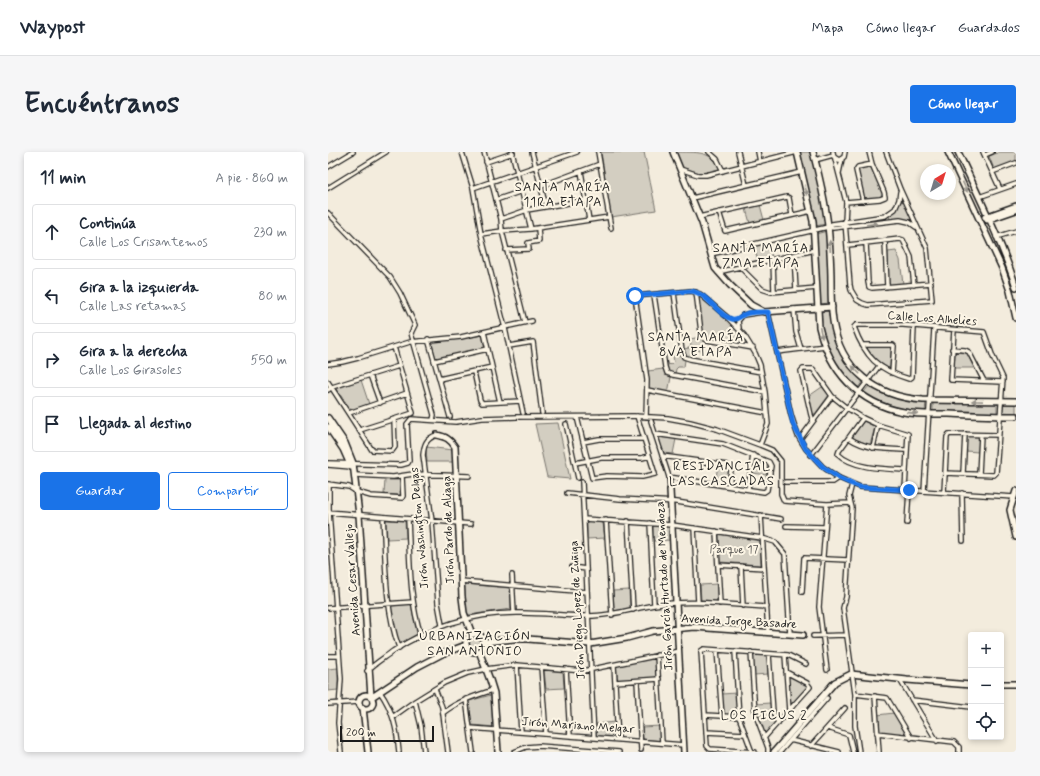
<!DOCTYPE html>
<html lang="es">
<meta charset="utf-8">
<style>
:root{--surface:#fff;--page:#f6f6f7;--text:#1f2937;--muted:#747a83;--line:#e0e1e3;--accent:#1a73e8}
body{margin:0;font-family:Mynerve,sans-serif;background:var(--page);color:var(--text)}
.controls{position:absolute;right:12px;bottom:12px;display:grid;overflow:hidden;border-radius:4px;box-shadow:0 2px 6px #0003}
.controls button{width:36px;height:36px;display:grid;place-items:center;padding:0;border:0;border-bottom:1px solid var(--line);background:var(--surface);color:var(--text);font:20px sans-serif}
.compass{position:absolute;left:592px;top:12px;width:36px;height:36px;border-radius:50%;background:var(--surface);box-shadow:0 2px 6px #0003;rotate:38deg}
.scale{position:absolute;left:12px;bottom:10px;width:94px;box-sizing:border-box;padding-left:4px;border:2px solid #1c1c1c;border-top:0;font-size:11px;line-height:14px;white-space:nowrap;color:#1c1c1c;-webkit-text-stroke:3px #fcf5e5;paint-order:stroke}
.stop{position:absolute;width:12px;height:12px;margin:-9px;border:3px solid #1a73e8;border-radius:50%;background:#fff}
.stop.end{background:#1a73e8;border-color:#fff;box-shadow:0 1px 4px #0008}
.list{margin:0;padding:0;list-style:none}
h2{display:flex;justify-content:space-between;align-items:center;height:52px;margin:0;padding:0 16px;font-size:17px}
h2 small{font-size:13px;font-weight:400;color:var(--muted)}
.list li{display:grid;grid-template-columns:26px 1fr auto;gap:12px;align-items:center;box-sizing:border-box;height:56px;margin:0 8px 8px;padding:0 8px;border:1px solid var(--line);border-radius:4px}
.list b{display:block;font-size:15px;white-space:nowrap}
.list p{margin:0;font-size:13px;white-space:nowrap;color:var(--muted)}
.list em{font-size:13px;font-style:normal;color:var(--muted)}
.actions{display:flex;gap:8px;padding:12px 16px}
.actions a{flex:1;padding:9px 0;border:1px solid var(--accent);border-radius:4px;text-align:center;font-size:14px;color:var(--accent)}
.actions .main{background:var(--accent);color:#fff}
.icon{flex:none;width:22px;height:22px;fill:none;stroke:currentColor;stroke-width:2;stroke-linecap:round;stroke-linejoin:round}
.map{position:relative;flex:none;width:688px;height:600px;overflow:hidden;border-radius:4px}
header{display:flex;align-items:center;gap:24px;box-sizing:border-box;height:56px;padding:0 20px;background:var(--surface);border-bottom:1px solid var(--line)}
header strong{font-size:19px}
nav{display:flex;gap:22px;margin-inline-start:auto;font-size:14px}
.intro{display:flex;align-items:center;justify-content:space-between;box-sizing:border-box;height:96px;padding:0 24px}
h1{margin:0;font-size:28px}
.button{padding:10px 18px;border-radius:4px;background:var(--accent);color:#fff;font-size:14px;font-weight:700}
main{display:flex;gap:24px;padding:0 24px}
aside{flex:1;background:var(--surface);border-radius:4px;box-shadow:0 2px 6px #0003}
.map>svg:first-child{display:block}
.green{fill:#d3cec1;stroke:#78756e}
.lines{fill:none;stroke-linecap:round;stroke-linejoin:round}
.street-casing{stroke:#1c1c1c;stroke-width:6}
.secondary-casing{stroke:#1c1c1c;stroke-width:8}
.street{stroke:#fcf5e5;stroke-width:3.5}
.secondary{stroke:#fcf5e5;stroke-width:5}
.oneway{fill:#97938b}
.route{stroke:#1a73e8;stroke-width:5}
.labels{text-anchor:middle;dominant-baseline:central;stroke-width:4;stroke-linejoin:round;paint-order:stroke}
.street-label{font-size:12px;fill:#1c1c1c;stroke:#fcf5e5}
.park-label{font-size:12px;fill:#53514e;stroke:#fcf5e5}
.neighbourhood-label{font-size:13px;letter-spacing:1px;fill:#1c1c1c;stroke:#fcf5e5}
</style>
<header>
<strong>Waypost</strong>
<nav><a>Mapa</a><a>Cómo llegar</a><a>Guardados</a></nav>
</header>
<div class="intro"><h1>Encuéntranos</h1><a class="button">Cómo llegar</a></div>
<main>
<aside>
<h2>11 min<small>A pie · 860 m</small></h2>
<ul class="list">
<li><svg class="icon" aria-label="ahead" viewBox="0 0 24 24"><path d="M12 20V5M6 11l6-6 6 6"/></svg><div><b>Continúa</b><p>Calle Los Crisantemos</p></div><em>230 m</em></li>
<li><svg class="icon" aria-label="left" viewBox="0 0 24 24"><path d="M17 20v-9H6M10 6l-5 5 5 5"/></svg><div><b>Gira a la izquierda</b><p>Calle Las retamas</p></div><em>80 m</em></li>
<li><svg class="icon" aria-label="right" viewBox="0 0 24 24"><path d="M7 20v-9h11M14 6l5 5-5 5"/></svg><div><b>Gira a la derecha</b><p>Calle Los Girasoles</p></div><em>550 m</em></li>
<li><svg class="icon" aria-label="arrive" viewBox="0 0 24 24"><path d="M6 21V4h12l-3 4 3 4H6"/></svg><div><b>Llegada al destino</b></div></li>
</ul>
<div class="actions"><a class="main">Guardar</a><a>Compartir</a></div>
</aside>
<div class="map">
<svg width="688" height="600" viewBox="0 0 688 600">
<rect width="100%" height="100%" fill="#f3ecdd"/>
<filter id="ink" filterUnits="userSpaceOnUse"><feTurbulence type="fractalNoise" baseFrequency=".025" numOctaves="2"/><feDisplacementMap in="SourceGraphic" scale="8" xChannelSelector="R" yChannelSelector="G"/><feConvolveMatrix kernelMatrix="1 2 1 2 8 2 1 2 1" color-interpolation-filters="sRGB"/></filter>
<g filter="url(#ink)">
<path class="green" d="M273,0H316L328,58L283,65Z
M351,0C372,0 384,0 393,18L372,21L353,15L347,1Z
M471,0H482L493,40L498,72L487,74Z
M672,0H688V9L666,17L661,4Z
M542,14L555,40L554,43L552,45L536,47L530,18L531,16Z
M576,49L584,66L581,69L570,66L562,68L561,64L567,59L572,50Z
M432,53L436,68L422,71L418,57Z
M499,79L502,151L491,152L488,82Z
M440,91L444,105L430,109L426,94Z
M568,99L572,108L575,132L561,133L560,100Z
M370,142L410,178L421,194L377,185L375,180Z
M502,159L507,185L536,228L529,237L506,212L493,179L491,160Z
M154,183L157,196L108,207L103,189L134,187Z
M373,185L376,189L374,199L367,198L365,200L364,205L358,203L356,197L361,196L363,194L362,187Z
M541,195H563L562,215L560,216L550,209L539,197Z
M627,200L639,201L646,216H626Z
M353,203L357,208L356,215H350L348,217L347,222L340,219L339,213L344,212L346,210L345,204Z
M335,217L338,222L343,225L340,241L321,237L320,219Z
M33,228L41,252L23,258L8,237Z
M542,233C561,244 575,248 598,249L597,260C572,258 557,254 535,241Z
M494,235L501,243L487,262H485L481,244Z
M605,249L669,251V262L605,261Z
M674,250L688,251V263L674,262Z
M536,269L547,275L542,293L525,286V284Z
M230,271L242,327L219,325L207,272Z
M639,284L651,285L650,300L638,299Z
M330,285L348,287L345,302L336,301Z
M98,295L125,298V310H99Z
M427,307L440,313L438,323L425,321Z
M390,314L399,316L401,318L399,331L387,330Z
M57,328H72L73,343L56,342Z
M58,368L77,369L78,386L59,387Z
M260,369L275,371L277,386L259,387V371Z
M325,374L342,375L343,388L325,389Z
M391,382L432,389L433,413L392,410Z
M136,432L182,436L183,457L140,463L137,455Z
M389,432V449L373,448L372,433Z
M301,438L302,456L286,459L285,439Z
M83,452L89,482L72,492L67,477L63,454Z
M139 491a8 8 0 1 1 16 0a8 8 0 1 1-16 0Z
M424,502L439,503L440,522L426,523Z
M328,505V526L290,529L288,514Z
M10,516V538L0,539V517Z
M216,518L235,520L236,536L218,537Z
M460,523L481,533L462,554Z
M408,541L409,564L395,563L394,542Z
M163,543L166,575L144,573L141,549Z
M442,551L444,563L448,571L437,584L431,570L428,552Z
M566,561L578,583L550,580L549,563Z
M287,570L288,585L268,584V572Z
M332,574L333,589L315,587L314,575Z"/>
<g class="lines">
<g class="street-casing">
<path id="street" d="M134,0L145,36L153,82L177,176L195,261
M156,0L173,67L174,79L197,170
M184,0L203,77
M204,0L218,55
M270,0L283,76
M381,0L389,7L395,19
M410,0L418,33
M430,0L432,10
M505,0L506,5L511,8L516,5L517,0
M655,0L672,37
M657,3L664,0
M507,7L518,50L517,70L522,133L523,138L529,148L534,151L540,153L604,148L599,96L572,37L558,0
M487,8L505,3
M158,10L185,1
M0,15L25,0
M352,17L370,23H378L469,0
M253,19L261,68
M664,20L688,11
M511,21L514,7
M213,34L272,12
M0,36L58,0
M145,36L249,0
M651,45L688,32
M364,46L474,20
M168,48L194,39
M535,49L528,18L530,15L544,12
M518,50L552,47L557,45L556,40L544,12L541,0
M391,60L397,79L483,59
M0,61L62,125L72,141L87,173L83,181L106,263L105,268
M371,65L459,45L461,46L464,63
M173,67L199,58L258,48
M500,75L505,76L572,68L581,70L588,75
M153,82L174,79L203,77L281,65
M668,85L688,79
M557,89L559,135
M538,91L540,130L541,135L544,136L603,131
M520,93L572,87L575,88L583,105L586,133
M178,98L201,97L200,91L211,89L210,76
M383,102L500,75L504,72L557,64L567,57L571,48L572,40
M466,103L468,138
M445,108L446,139
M412,115L434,137L443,140L489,136
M390,120L487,98
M368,140L373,180L376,186L379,188L425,196
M346,141L354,199L356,205L362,207L433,220
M326,143L337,215L339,221L345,223L437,240
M466,157L468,180L473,197
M440,160L463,263L470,284L478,297L495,315L511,326L532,335L686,345
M586,175L584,225L581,227C550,218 537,205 526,175L528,173H575L656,180L665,205L675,226L668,321L666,323L617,321
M411,176L410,169L415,163L435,160
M626,178L623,228L675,230
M156,180L172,250
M100,187L122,265
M534,193H565L566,194L564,221
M181,194L205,190L214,261
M624,197L637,198L641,200L656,229
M449,200L497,194
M106,209L160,197
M0,212L14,210L30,206L82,190L133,185L204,169
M146,220L152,248L154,251L192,249
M42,223L52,251
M111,227L164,215
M0,230L44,298L64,299L67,295L66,267
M0,238L4,235L71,214
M319,238L439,261
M21,261L79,241
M249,265L264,326L279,324L314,325L327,322L309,264
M318,265L319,228L307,144L363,139L372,142L399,165L416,183L427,201L432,213L437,240L440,272L432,293
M535,266L511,299L510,302C525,317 558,317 578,318
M323,269L341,325L342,338
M485,269L483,263L473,219L475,217H485L504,244L519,256L535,266L550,273L580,282L577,338
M238,272L250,326
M32,278L85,261L66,195
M327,282L395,292L441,310L443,314L439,338L436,340L341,325
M109,283C98,286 96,293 95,303L104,369L110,451L114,473
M521,286C539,298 558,297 579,298
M472,287L504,244
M255,290L271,287H315
M545,296L550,273
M483,303L551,214
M334,304L399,313L403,318L401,334
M0,311L73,313L80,311L81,309L79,272L83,267L128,270L154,266L189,265L306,264L340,266L362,270L389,277L432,293L444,298L453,309V342L456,349L499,352L522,351
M247,311L273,306H314L321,304
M0,313L23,315
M635,321L637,282
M651,322L653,283
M27,323L65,325L85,322L141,324
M254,330L266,585
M457,330H505L511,326
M0,332L21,335L29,340L43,344L74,346L75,344L74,324
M1,332V360L13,527L10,571L13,600
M524,332L521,344L524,356L518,445L515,456L527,542V574L531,600
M420,337L425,303
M596,339L606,177
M616,340L619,285L621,282L670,283
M239,341L292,347L349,350L453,367
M634,341L635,389
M499,352L491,455L499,518
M0,360L143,372
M433,363L440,480
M55,365C58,408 56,454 71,496
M80,367C82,405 81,448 93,483
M256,367L344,373L434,386L447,390L457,402L462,482
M278,368L284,463
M300,369L305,458
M322,371L326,453
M579,371L581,338
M458,374L497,375
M366,376L370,450
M388,379L392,452
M390,413L436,416
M413,414L415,454
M244,415L258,417
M184,423L186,461
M133,429L259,440
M474,440L476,406L520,408
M0,456L85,450
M485,484L518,483
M389,498L394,564
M407,499L411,565L424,600
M423,500L427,561L440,596V600
M441,502L445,560L450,571
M329,503L334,591
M457,503L461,559
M0,504H11
M189,513L193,580
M286,513L290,587
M213,515L218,582
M238,517L242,584
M39,519C47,511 56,506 65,499C105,473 146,460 194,461C216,461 239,464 261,464C284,464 304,457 326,453C363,447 402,453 439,455
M572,528L609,589
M309,529L313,598
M287,530L331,527
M107,537L114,555L120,600
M52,540C65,558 69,578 71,600
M527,542L559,546L583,586
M547,544L551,600
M138,547L145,600
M584,548L643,555
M87,549L93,574L96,600
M0,552L31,550
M115,561C130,549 147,544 165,538
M377,563L411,565
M66,564L87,549L116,531L140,521L158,517L189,513L255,519L351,499
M142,576L356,593
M500,576L521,583L525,600
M378,580L417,582
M549,581L626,590L631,595V600
M436,586L482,535L479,531L458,520
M462,588L511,600
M483,594L517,556
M186,600L198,595L211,594L291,600
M427,600L382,597L379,594L373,499L376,497L460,503L478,512
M452,600L499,546"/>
</g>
<g class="secondary-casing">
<path id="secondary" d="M345,0L374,71L387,116L402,133L423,153L436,160L504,155
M469,0L485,69L491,175C501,218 530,252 576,260C591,263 606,262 621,262C643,263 666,264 688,264
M485,0C492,27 499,56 501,84C502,99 503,114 503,129C503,142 503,156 505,169C512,217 548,245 595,248L688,249
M620,0L674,116L682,139L688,166
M630,0C650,43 674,90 688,135
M657,65L688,54
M659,68L688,58
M0,266L17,291L25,311L31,363L43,545
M0,275L15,297L23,315
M109,283C118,285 122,287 127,295L134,445L136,461L144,482
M342,338L356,600
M688,339L682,358L688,385
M138 491a9 9 0 1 1 18 0a9 9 0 1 1-18 0Z
M157,490L186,487H200L262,492L299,486L325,479L366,475L475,483
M151,499L162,528L166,541L170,600
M673,532H688
M31 550a7 7 0 1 1 14 0a7 7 0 1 1-14 0Z
M44,545L89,515L114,502L138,493
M35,556L40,600
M446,600L507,530L523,522L579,528L643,533"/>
</g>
<use href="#street" class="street"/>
<use href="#secondary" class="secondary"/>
</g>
<defs><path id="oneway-solid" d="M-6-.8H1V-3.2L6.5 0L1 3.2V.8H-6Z"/></defs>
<g class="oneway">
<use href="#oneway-solid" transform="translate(637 35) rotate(65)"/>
<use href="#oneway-solid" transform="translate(478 38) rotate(77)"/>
<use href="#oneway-solid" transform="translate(544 72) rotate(-7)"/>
<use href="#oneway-solid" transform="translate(502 94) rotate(-93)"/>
<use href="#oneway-solid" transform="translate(493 181) rotate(77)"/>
<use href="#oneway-solid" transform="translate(528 218) rotate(-134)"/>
<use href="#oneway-solid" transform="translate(649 249) rotate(-179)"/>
<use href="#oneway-solid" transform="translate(584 261) rotate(6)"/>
</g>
</g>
<g class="lines" filter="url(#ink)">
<path class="route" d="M307,144L363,139C380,141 391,165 404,167C409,168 411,165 415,163C421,159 433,160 440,160L465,272L478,297L495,315L511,326L524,332L532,335L581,338"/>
</g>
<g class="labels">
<g class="street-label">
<text transform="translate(604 167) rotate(4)">Calle Los Alhelies</text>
<text transform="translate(92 376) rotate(-95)">Jirón Washington Delgas</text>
<text transform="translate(121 378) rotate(-92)">Jirón Pardo de Aliaga</text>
<text transform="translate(25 428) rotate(-94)">Avenida Cesar Vallejo</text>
<text transform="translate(337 434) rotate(-93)">Jirón García Hurtado de Mendoza</text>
<text transform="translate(250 458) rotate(-93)">Jirón Diego Lopez de Zuñiga</text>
<text transform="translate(411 470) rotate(3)">Avenida Jorge Basadre</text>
<text transform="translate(250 574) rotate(4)">Jirón Mariano Melgar</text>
</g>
<g class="park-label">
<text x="406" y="398">Parque 17</text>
</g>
<g class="neighbourhood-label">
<text x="235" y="35">SANTA MARÍA<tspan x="235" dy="15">11RA ETAPA</tspan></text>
<text x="433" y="96">SANTA MARÍA<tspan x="433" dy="15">7MA ETAPA</tspan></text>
<text x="368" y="185">SANTA MARÍA<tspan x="368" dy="15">8VA ETAPA</tspan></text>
<text x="394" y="314">RESIDANCIAL<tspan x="394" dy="15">LAS CASCADAS</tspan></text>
<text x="147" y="484">URBANIZACIÓN<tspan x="147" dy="15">SAN ANTONIO</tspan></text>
<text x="436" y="563">LOS FICUS 2</text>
</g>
</g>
</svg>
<div class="controls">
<button>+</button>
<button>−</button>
<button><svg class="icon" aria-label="locate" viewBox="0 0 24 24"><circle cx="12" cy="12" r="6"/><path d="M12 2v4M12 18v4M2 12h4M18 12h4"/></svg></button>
</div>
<svg class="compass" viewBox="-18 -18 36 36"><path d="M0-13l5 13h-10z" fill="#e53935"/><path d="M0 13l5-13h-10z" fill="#747a83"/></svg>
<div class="scale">200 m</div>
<div class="stop" style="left:307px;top:144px"></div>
<div class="stop end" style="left:581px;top:338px"></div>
</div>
</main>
